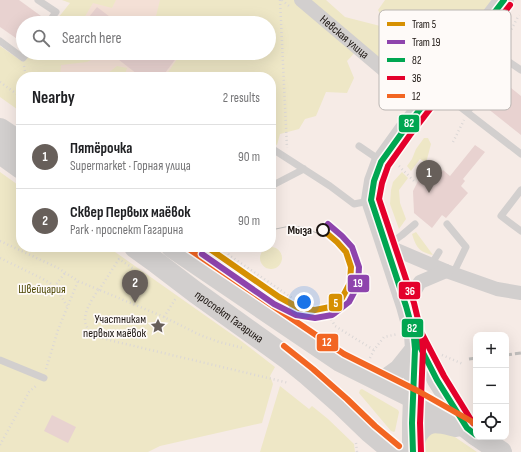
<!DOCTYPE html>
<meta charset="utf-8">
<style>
:root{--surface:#fff;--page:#f6f6f6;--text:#202124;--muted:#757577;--line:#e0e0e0;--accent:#675f5a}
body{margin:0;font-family:"Sofia Sans Condensed",sans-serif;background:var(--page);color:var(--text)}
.controls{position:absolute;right:12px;bottom:12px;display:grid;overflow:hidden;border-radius:8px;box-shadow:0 4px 16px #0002}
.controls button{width:36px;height:36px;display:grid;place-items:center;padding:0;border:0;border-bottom:1px solid var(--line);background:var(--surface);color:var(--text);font:20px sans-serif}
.you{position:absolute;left:304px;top:302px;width:14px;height:14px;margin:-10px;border:3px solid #fff;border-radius:50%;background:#1a73e8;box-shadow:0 0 0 6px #1a73e833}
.badge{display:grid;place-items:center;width:26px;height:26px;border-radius:50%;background:var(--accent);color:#fff;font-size:13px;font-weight:700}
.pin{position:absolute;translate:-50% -33px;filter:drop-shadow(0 1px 2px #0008)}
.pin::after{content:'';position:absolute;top:21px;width:14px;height:12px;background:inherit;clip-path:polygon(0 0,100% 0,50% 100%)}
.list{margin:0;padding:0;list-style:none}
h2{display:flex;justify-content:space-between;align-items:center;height:52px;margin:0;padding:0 16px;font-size:17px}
h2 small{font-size:13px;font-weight:400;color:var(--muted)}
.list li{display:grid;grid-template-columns:26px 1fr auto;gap:12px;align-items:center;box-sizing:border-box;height:64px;padding:0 16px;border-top:1px solid var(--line)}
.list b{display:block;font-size:15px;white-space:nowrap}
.list p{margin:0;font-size:13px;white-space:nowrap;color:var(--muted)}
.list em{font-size:13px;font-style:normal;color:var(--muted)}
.icon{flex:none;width:22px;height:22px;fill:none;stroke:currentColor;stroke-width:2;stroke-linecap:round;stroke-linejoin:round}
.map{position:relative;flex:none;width:521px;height:452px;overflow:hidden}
.search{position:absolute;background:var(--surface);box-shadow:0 4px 16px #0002;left:16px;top:16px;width:260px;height:44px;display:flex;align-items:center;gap:10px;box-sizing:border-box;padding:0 14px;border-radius:22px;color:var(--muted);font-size:15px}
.panel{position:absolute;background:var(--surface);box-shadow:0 4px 16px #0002;left:16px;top:72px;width:260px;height:180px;border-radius:16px}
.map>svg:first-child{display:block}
.built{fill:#f4e0d6}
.green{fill:#eee7c6}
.building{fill:#e8d2d0}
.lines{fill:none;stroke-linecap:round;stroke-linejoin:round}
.path{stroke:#dbd7d6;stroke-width:2.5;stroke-dasharray:1 3;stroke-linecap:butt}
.lane{stroke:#d2cfce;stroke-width:7}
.street{stroke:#d2cfce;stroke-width:14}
.secondary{stroke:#d2cfce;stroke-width:20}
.primary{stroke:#d2cfce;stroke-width:22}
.tram{stroke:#c0bebc;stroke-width:1}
.rail{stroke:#c0bebc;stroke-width:3;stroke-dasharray:6 3;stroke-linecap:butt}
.bus-1-casing{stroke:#fefaf8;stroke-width:9}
.bus-2-casing{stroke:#fefaf8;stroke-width:9}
.bus-3-casing{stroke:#fefaf8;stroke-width:9}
.bus-1{stroke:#00a651;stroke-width:6}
.bus-2{stroke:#e4002b;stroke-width:6}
.bus-3{stroke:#f26522;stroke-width:6}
.tram-1-casing{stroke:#fefaf8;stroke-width:9}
.tram-2-casing{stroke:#fefaf8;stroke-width:9}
.tram-1{stroke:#d69002;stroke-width:6}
.tram-2{stroke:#8e44ad;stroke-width:6}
.stop-dot{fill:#fefaf8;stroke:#1a130f;stroke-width:2}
.labels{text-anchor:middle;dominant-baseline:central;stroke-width:3.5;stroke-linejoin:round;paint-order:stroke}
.street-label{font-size:12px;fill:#1a130f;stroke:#fefaf8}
.stop-label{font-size:12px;font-weight:bold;fill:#1a130f;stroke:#fefaf8;text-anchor:end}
.park-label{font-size:12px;fill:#4f4905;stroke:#fefaf8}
.poi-label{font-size:12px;fill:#1a130f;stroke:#fefaf8;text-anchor:end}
.key{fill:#fefaf8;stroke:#bab5b2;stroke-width:1}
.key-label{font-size:11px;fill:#1a130f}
.line-badge{stroke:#fefaf8;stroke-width:1.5}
.badge-label{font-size:11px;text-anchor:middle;font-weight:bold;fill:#fff}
</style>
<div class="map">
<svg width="521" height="452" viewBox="0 0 521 452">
<rect width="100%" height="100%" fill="#f6ebe6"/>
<path class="built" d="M86,0H228L230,23H70Z
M49,53H210L193,77H33Z"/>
<path class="green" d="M62,0H116L112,8L93,3L81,23H54L70,3Z
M160,0H326L345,17L388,28L378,10L385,0H491L489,6L423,87H414L363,44L347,61L354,78L347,93L326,92L316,116L305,119L299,129L280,134L277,145L271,142V77H165L181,53H269V23H172L155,20Z
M0,46L23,62L30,53H94L95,58L87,62L61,65L60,77H21V112L0,97Z
M117,66L127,68L124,77H103Z
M424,138H428L431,144L426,163L420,159L411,171L407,166L412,159L416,149Z
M0,172L21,187V247H108L240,340L275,367L270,376L273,384L262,423L160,446L148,452H0Z
M402,172L408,178L399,190L400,203L406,219L399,229L390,204L391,190L393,182Z
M416,232L433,255C419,252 416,247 412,234Z
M260 258a11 11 0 1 1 22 0a11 11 0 1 1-22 0Z
M280,386L309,409L312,406L328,419L354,444L355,452H260Z
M362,389L398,410L399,412L395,431L394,432L391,431L359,393L360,390Z
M434,432L452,435L477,452H425L423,444L429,434Z"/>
<path class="building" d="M0,0H19L41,16L36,23H23V43L0,27Z
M97,7L118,23H84Z
M110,53H180L162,77H141Z
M505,83L521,96V135L487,108Z
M475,145L485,152L463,179L465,181L461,186L468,193L446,218L442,215L432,228L414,213L413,191L419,179L426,171L435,179L443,170L450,176Z
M52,415L76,427L68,443L44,431Z"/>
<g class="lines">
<path class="path" d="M280,0L287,148
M282,0L289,6
M502,47L519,15
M24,66L26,77
M0,82L21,97
M453,142L464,120
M399,166L414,181
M0,241L58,268L78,281L164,317L200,335L219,342L243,348
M224,247L229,255L295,300L322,309L328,313L335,326L374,350
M0,258L43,279L50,283L61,296L67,306
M54,287L65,273
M98,290C90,303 75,323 95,335C100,338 107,339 113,341L289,383
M99,290L119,259L134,269
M164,317L176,298
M442,355L463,364
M370,358L374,350L384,337L398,334
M46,369L58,330L78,281
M356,443L357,452
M0,445L29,392L37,385"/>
<path class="lane" d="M38,0L56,12L48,23
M475,39L521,70
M0,41L23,58L27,53
M437,89L521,154
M467,112L507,60
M359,146L381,161
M271,148L330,186L354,204L369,201
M271,185L275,184L304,169
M521,190L501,216L521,231
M447,224L466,247L453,274
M387,246L402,235L415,224
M431,265L439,252
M0,360L44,378"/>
<g class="street">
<path id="s1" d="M301,0L424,104"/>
<path d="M387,246L446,271L497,289L521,293"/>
<path d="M406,306L420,282L446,271"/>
</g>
<path class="secondary" d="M417,340L437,380L467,428
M381,382L399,369L415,349
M412,450V423L415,349L414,335L406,306L371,200L374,181L381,162L404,130L504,0"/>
<g class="primary">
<path d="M0,129L21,143"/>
<path d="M0,153L21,168"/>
<path id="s2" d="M135,247L153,260L195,292L287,358L308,375L342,405L370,432L394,452"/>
<path d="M172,247L340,361L414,398L467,428L476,435"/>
<path d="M479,437L501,452"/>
<path d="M413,452C412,447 414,441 416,436C426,417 439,422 456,426"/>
</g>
<path class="tram" d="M271,230L290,226L303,227L337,242"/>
<path class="rail" d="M506,355L521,353
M469,359L476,358"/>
<g class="bus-1-casing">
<path id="bus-1" d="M476,435L467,428L437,380L414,335L406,306L371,200L374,181L381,162L404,130L504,0
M413,452L412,423L415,349L414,338"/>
</g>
<g class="bus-2-casing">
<path id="bus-2" d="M476,425L473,423L444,376L421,332L414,303L379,199L382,183L388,166L410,135L510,5
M421,452L420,423L423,349L422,337"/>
</g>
<g class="bus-3-casing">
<path id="bus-3" d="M186,247L344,354L418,391L471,421L476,425
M284,346L313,369L347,399L375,426L399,446"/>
</g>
<use href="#bus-1" class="bus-1"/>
<use href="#bus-2" class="bus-2"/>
<use href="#bus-3" class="bus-3"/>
<g class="tram-1-casing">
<path id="tram-1" d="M207,247L279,297L299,308L315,310L330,307L342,298L350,283L351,267L346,252L337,242L323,230"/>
</g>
<g class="tram-2-casing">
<path id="tram-2" d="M202,254L274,304L296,315L315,318L332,315L335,313L349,302L358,285L359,267L352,247L342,236L328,224"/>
</g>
<use href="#tram-1" class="tram-1"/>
<use href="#tram-2" class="tram-2"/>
</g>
<defs>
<g id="sight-bare" transform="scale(1.2)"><path d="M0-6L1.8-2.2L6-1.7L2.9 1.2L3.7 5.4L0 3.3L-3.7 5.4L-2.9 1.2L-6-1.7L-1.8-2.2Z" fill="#675f5a" stroke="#fefaf8" stroke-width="2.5" paint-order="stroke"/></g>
</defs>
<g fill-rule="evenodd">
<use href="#sight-bare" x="158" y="326"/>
</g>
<circle class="stop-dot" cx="323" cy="230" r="6"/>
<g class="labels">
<g class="street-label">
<text stroke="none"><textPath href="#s1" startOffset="57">Невская улица</textPath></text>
<text stroke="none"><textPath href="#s2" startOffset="117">проспект Гагарина</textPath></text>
</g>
<g class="stop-label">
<text x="312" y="230">Мыза</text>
</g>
<g class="park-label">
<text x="42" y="289">Швейцария</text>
</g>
<g class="poi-label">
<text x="146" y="319">Участникам<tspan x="146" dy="14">первых маёвок</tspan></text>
</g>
</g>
<rect x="379" y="10" width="132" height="100" rx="6" class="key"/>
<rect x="387" y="22" width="18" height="4" fill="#d69002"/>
<rect x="387" y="40" width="18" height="4" fill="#8e44ad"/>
<rect x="387" y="58" width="18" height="4" fill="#00a651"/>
<rect x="387" y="76" width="18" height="4" fill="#e4002b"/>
<rect x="387" y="94" width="18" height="4" fill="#f26522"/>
<g class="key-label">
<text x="412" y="28">Tram 5</text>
<text x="412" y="46">Tram 19</text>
<text x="412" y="64">82</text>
<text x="412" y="82">36</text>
<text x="412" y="100">12</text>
</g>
<g class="line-badge">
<rect x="398" y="114" width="22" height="19" rx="4" fill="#00a651"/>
<rect x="347" y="274" width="23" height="19" rx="4" fill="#8e44ad"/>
<rect x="398" y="281" width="23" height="19" rx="4" fill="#e4002b"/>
<rect x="328" y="293" width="15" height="19" rx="4" fill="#d69002"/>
<rect x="401" y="318" width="23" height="20" rx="4" fill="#00a651"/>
<rect x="316" y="333" width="23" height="19" rx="4" fill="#f26522"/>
</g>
<g class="badge-label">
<text x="409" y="127">82</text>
<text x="358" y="287">19</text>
<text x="410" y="295">36</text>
<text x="336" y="307">5</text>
<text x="412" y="332">82</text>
<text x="327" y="346">12</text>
</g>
</svg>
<div class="controls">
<button>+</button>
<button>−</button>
<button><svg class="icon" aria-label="locate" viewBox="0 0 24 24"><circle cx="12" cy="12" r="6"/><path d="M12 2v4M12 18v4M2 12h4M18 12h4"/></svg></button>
</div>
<div class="you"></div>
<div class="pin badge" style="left:429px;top:193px">1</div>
<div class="pin badge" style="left:135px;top:303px">2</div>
<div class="search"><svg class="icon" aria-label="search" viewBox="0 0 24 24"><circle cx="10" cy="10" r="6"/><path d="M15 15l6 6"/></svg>Search here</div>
<section class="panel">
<h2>Nearby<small>2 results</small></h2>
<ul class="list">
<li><span class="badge">1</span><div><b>Пятёрочка</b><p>Supermarket · Горная улица</p></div><em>90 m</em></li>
<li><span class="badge">2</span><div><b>Сквер Первых маёвок</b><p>Park · проспект Гагарина</p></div><em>90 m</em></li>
</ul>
</section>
</div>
